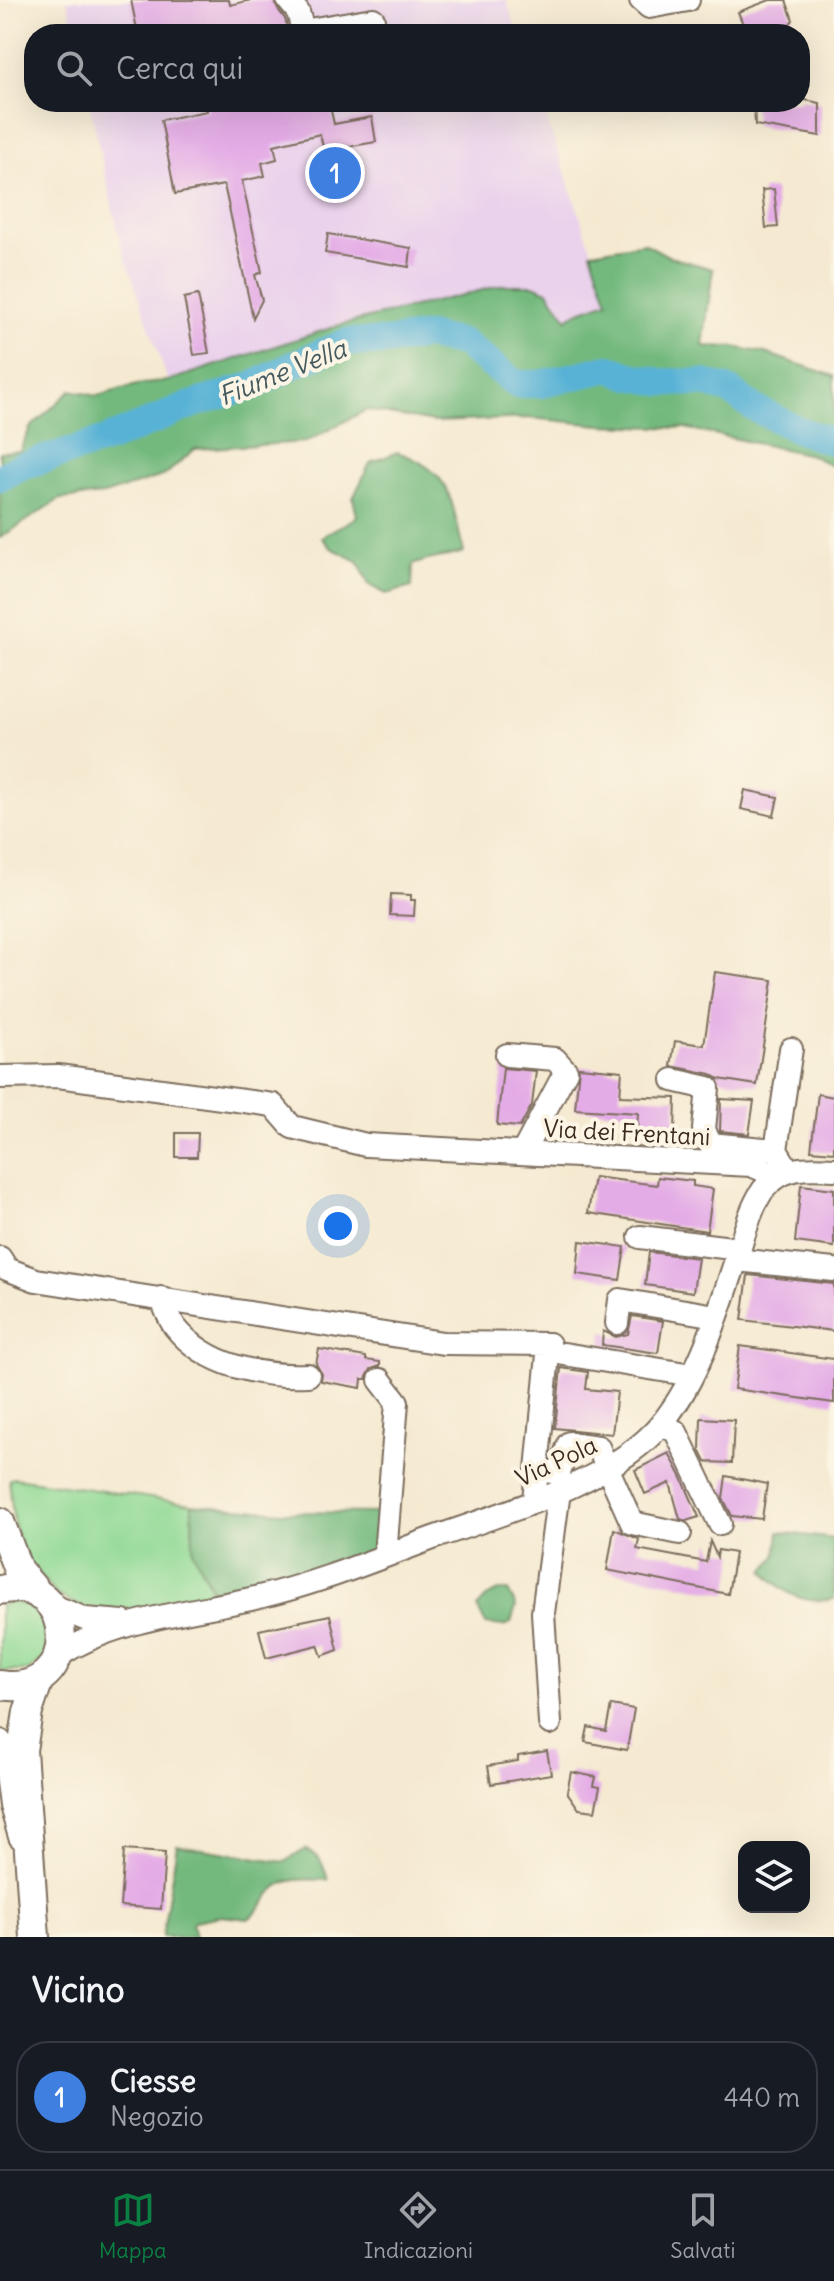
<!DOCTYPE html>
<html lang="it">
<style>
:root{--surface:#171b24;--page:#20242c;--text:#f1f3f6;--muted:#9ea1a6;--line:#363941;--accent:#0b8043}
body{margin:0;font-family:Delius,sans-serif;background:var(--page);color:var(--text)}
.controls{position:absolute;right:24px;bottom:24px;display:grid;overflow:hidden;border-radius:16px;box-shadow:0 8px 32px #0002}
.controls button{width:72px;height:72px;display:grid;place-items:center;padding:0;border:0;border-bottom:2px solid var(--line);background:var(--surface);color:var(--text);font:40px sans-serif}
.you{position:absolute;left:338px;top:1226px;width:28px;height:28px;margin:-20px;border:6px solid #fff;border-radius:50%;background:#1a73e8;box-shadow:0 0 0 12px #1a73e833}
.badge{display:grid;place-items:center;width:52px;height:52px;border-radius:50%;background:var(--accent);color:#fff;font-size:26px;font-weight:700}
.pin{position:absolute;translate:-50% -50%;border:4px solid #fff;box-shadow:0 2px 8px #0006}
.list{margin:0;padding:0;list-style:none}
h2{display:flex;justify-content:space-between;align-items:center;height:104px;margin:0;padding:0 32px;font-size:34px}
h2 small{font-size:26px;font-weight:400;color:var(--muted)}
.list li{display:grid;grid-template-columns:52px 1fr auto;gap:24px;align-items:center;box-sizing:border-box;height:112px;margin:0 16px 16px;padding:0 16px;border:2px solid var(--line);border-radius:32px}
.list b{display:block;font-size:30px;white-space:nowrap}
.list p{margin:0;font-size:26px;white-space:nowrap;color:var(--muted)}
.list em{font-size:26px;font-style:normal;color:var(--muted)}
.icon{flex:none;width:44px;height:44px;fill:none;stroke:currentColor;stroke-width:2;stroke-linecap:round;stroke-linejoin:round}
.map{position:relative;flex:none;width:834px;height:1937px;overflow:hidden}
.search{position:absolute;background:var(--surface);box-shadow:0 8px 32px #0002;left:24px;right:24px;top:24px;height:88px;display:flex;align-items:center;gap:20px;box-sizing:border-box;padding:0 28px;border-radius:32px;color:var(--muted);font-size:30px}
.sheet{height:232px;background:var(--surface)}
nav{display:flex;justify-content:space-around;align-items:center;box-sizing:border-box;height:112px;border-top:2px solid var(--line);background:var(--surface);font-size:22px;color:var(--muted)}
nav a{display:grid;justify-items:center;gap:4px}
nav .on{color:var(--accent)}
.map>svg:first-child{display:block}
.built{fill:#ead1ec}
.green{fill:#8fd994;stroke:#658259;stroke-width:2}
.forest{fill:#73b97e;stroke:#57724e;stroke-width:2}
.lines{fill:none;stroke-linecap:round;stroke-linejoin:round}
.river{stroke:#58b2d5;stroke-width:28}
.building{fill:#e4ace6}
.minor-casing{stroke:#7c6d5d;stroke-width:26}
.major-casing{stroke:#7c6d5d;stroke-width:32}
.minor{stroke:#fff;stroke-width:22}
.major{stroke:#fff;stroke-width:28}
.labels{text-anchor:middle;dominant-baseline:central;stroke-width:8;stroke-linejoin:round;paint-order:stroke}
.street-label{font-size:24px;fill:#3b2a1e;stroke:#fcf5e5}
.water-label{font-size:26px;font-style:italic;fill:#455a5e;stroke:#fcf5e5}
</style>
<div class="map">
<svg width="834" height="1937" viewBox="0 0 834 1937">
<rect width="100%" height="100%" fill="#fcf5e5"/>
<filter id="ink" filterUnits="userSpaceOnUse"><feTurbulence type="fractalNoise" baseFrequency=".0125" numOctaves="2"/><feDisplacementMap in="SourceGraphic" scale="16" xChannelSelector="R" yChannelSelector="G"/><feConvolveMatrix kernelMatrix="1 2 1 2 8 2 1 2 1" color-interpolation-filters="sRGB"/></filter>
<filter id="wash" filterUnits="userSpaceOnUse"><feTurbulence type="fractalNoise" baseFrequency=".006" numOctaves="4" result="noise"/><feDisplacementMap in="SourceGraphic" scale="32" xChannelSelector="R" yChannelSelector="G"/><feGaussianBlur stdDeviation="1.8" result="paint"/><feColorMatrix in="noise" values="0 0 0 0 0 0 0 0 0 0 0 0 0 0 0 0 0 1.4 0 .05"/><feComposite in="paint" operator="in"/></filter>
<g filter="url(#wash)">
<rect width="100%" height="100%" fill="#f5ead1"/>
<path class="built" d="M67,0H506L518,34H75Z
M89,102H541L609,301L580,311L567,319L548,291L533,285H503L339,325L168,381L121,245Z"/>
<path class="green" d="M15,1478L192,1504V1530L201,1569L217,1599L146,1612L100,1616L57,1595L26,1560L14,1526L9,1479Z
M9,1602C37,1603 57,1625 46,1653C43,1661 34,1666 28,1671H0V1605Z"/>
<path class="forest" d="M644,243L670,257L713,269L703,346L734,347L765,353L834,376V467L811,455L685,428L600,425L530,418L434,422L366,410L306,442L195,449L165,475L104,495L60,499L0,538V452L20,451L30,428L71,390L97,396L137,385L168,381L340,325L503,285H533L548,291L567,319L580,311L608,301L591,252Z
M397,452C455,472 450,501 464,552C447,558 430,557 413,565L412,587L386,594L369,585L358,561L331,548L322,538C333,527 346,526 357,516L353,498L370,463Z
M192,1504L282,1512L381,1513L382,1551L217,1599L193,1552Z
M779,1532L834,1539V1599C803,1605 784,1594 764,1571L776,1556Z
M499,1591H508L516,1606L511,1623L504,1626L486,1624L477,1608L488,1596Z
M177,1845L285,1862L306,1849C321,1856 323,1864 328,1880C311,1880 285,1876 273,1891C264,1902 260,1911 248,1919L221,1916L194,1921L192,1925L195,1937H162Z"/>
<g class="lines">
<path class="river" d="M0,478L19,467L109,439L191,405L254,385L299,362L347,342H385L428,336L463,343L516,384H541L609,368L630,376L660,382L704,383L729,390L754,408L799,430L827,440H834"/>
</g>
<g id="blocks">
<path class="building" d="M131,0H229L230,5L251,0H274L277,8L285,19L289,34H138Z
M770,0H786L793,20L781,34H747L738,12Z
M800,99L820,103V136L755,125L754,102H800Z
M206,102H329L334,124L372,117L376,142L324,151L320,134L274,145L277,159L262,163L265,176L242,181L262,272L255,275L262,300L253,318L224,185L175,194L161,120L207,111Z
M774,189L778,227L766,228L762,190Z
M328,234L411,248L409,267L325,253Z
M198,295L209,353L194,355L184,298Z
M745,790L778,797L774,816L741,809Z
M391,894L411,895V900H415L414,916L390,915Z
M715,972L773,980L757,1085L719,1079L711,1074L671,1066L675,1041L704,1045Z
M579,1067L622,1071L620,1096L676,1098L675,1133L637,1131L638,1113L575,1109Z
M503,1068L536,1071L532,1105L520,1127L497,1125Z
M818,1094L834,1097V1152L811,1150Z
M721,1099L754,1101L749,1134L720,1131Z
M176,1133H198L197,1157H176Z
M594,1177L657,1185L658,1177L693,1181V1186L713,1189L707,1231L588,1213Z
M801,1185L834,1189V1247L795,1242Z
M580,1241L625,1247L620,1280L577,1274Z
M649,1252L698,1258L693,1292L645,1285Z
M748,1275L834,1284V1331L742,1320Z
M632,1316L663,1321L658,1353L602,1345L603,1331L616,1337L628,1334Z
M740,1346L834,1359V1403L734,1389Z
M319,1349L366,1357V1360L380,1362V1366L371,1369L366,1379H362L361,1388L321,1381L322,1374L316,1364Z
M561,1368L588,1372L586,1389L617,1392L612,1434L555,1428Z
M701,1418L734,1420L732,1463L706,1462L700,1450Z
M669,1453L682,1478L699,1517L686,1521L680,1519L670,1483L645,1494L635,1470Z
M726,1476L767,1484L762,1519L732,1516L723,1498Z
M614,1529L639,1539L637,1549L706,1562L710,1541L717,1557L718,1550L735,1553L728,1594L607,1570Z
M330,1615L338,1650L322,1656L318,1645L266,1658L259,1630Z
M611,1705L634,1709L627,1750L585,1742L588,1727L606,1731Z
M547,1751L551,1774L491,1784L488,1766L518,1761V1756Z
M571,1772L596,1777L594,1786L600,1787L595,1811L579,1809L567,1792Z
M124,1850L165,1853L161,1909L120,1906Z"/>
</g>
</g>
<g filter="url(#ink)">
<use href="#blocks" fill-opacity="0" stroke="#7c6d5d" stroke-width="2"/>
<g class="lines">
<g class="minor-casing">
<path id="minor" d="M288,0L298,12L303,31L373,19
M641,0L649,7L688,0
M507,1055L555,1059L566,1071L523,1152
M0,1077L58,1076L273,1105L292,1127L366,1145L751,1165L763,1170L772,1180
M673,1080L708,1088L704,1129L710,1144L776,1150
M784,1163L776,1150L791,1049
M640,1237L740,1249
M0,1258L7,1269L36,1280L443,1343L549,1344L534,1501
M736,1260L834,1270
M161,1298C165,1307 169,1319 175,1327C206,1366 261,1377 308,1375
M617,1323L620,1300L716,1316
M564,1354L692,1375
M380,1380L397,1402L385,1556
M662,1423L676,1432L720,1524
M551,1472L560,1470L569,1443L598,1447L632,1523L680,1533
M51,1605L85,1619L123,1622
M58,1656C116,1618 189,1613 255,1598C316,1584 374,1560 433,1538C503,1513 615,1482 663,1422C700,1375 718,1314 737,1257C744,1235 750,1209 763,1190C783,1166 805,1167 834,1169
M550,1723L543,1613L559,1491
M0,1741L5,1758L11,1806L20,1837"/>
</g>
<g class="major-casing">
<path id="major" d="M0,1522L18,1570L40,1596
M0,1590C78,1571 84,1699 0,1685
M35,1937L22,1750L28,1712L39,1679"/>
</g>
<use href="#minor" class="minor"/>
<use href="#major" class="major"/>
</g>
</g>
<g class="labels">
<g class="street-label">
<text transform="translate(627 1132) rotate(3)">Via dei Frentani</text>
<text transform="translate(556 1461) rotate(-25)">Via Pola</text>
</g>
<g class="water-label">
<text transform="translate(282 372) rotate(-22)">Fiume Vella</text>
</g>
</g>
</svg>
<div class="controls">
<button><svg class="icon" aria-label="layers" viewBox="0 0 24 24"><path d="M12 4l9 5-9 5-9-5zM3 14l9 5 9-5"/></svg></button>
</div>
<div class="you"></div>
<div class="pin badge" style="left:335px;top:173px;background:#3f7fe0">1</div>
<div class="search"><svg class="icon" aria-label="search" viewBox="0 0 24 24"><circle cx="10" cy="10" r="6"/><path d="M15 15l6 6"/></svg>Cerca qui</div>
</div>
<section class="sheet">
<h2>Vicino<small></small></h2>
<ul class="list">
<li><span class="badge" style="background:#3f7fe0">1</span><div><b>Ciesse</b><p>Negozio</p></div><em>440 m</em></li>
</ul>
</section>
<nav>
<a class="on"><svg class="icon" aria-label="map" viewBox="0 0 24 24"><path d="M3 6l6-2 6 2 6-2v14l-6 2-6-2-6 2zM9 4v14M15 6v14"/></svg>Mappa</a>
<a><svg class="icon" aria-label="directions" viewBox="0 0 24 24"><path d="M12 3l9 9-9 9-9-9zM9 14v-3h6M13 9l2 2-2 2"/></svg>Indicazioni</a>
<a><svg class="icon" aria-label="saved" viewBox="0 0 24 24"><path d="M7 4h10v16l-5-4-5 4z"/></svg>Salvati</a>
</nav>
